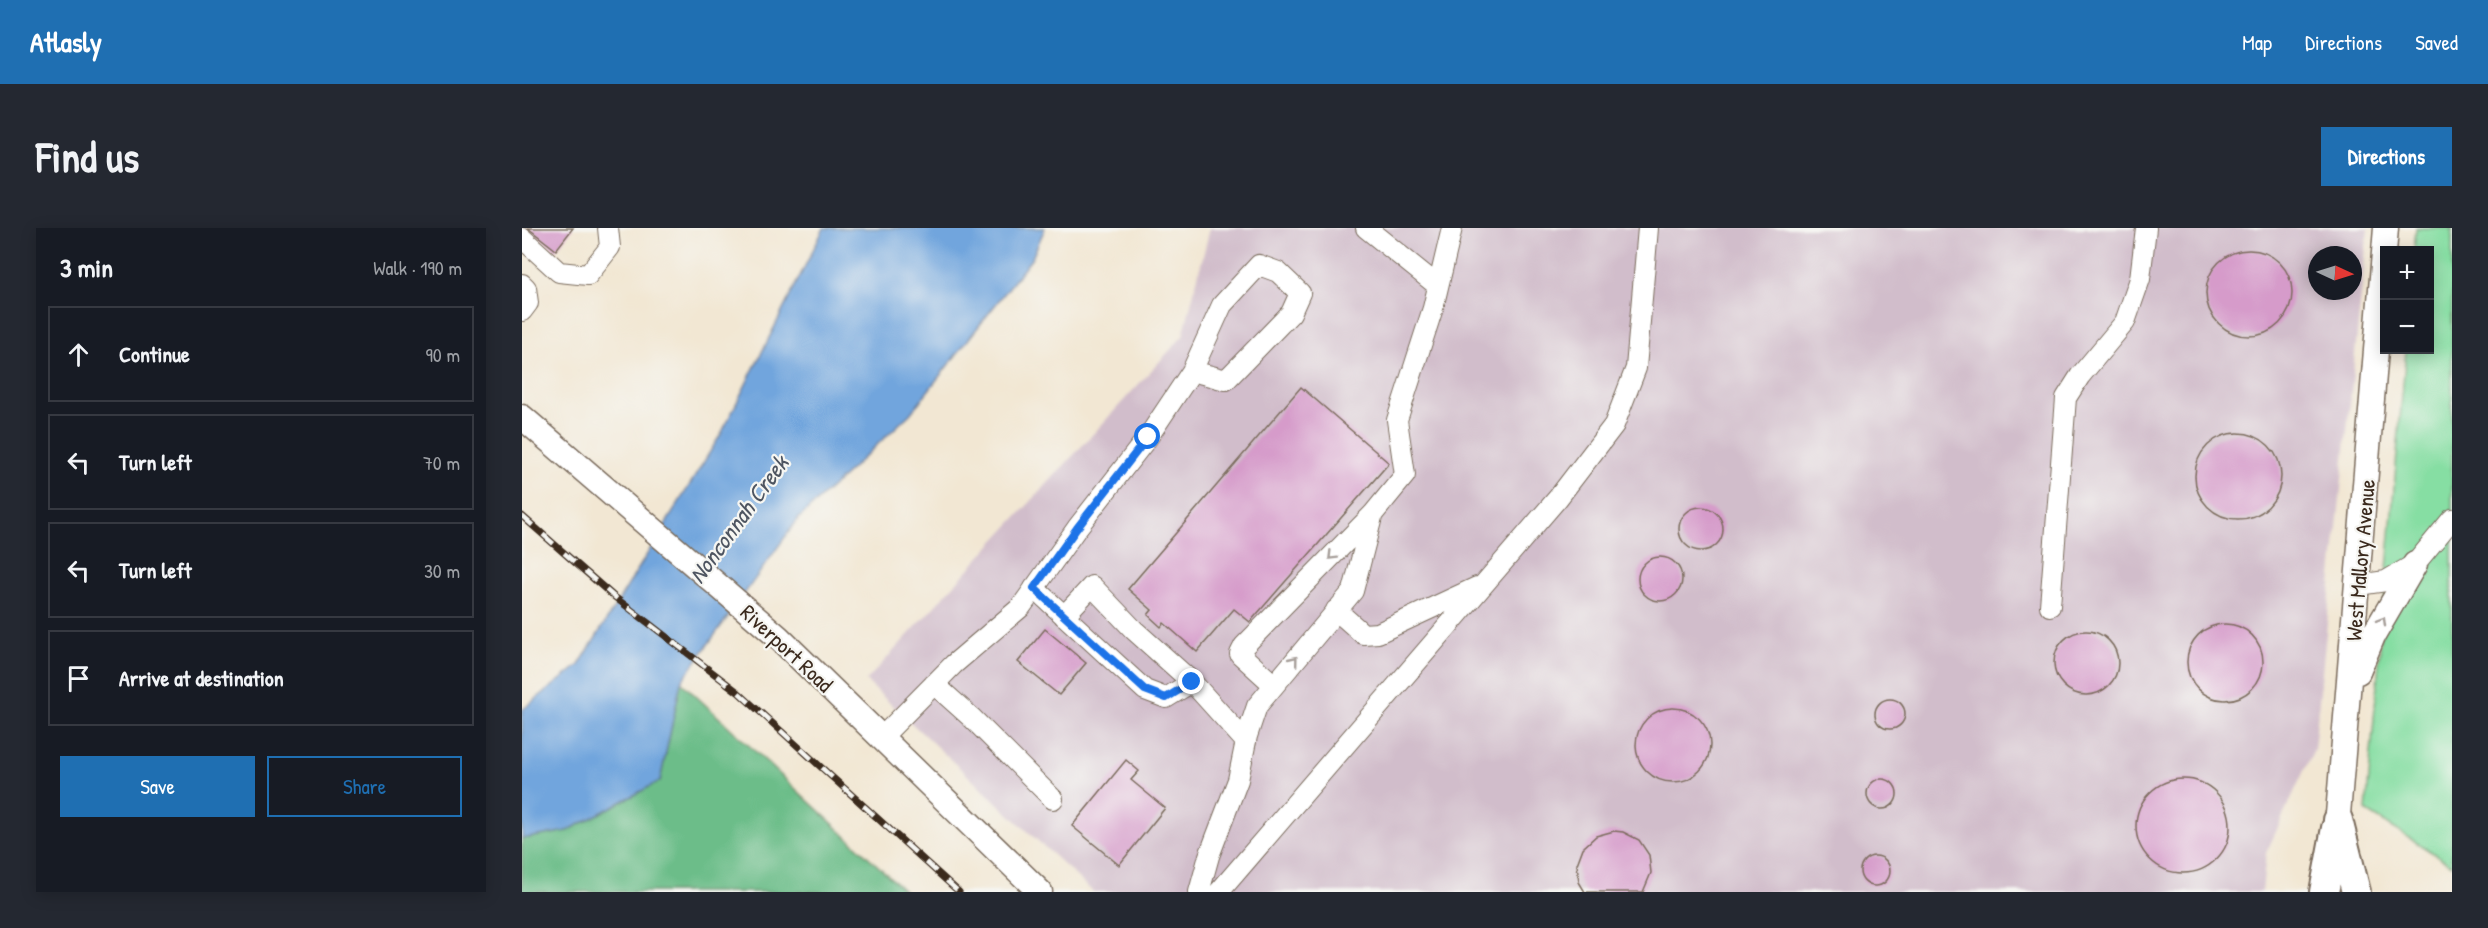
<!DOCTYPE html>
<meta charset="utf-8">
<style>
:root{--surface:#171b24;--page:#242831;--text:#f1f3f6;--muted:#9ea1a6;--line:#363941;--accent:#1f6fb2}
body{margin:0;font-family:"Patrick Hand",sans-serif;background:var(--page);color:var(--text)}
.controls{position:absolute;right:18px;top:18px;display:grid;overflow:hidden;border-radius:0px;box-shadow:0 3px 15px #0003}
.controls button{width:54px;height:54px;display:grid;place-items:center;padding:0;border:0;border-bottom:2px solid var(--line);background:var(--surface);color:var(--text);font:30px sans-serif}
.compass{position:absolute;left:1786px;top:18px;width:54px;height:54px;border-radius:50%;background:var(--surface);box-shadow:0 3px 15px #0003;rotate:94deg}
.stop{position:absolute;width:18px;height:18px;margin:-14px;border:4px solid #1a73e8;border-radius:50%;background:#fff}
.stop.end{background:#1a73e8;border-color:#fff;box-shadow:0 2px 6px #0008}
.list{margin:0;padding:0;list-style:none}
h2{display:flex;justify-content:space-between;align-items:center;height:78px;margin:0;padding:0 24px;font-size:26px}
h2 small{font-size:20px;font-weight:400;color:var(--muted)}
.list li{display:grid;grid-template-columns:39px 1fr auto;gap:18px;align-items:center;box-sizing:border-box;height:96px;margin:0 12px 12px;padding:0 12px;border:2px solid var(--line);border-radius:0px}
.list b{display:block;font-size:22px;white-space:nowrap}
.list em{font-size:20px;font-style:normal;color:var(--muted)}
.actions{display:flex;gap:12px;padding:18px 24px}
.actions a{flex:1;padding:14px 0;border:2px solid var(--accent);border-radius:0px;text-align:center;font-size:21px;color:var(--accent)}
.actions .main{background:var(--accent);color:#fff}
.icon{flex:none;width:33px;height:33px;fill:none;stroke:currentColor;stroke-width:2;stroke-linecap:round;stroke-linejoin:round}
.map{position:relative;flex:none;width:1930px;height:664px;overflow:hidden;border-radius:0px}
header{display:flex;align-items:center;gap:36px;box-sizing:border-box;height:84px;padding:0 30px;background:var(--accent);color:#fff}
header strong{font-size:28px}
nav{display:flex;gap:33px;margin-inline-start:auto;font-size:21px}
.intro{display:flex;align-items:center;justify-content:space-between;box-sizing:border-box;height:144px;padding:0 36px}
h1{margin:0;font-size:42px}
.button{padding:15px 27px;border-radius:0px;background:var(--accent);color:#fff;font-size:21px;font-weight:700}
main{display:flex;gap:36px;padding:0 36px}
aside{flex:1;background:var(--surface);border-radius:0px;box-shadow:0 3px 15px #0003}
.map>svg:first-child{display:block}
.industrial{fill:#d1bdcb;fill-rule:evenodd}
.green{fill:#86dea3;stroke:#608460;stroke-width:1.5}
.forest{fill:#6cbd89;stroke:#547454;stroke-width:1.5}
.water{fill:#71a5dd;stroke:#56687e;stroke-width:1.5}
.building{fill:#d69bca}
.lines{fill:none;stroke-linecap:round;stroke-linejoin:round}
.minor-casing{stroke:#7b6c5d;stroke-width:22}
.major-casing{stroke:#7b6c5d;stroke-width:27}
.highway-casing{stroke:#7b6c5d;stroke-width:32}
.minor{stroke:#fff;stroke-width:20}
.major{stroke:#fff;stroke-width:24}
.highway{stroke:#fff;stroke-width:28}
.rail-casing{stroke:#3b2a1e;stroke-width:7}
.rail{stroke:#f6f6f2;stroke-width:4.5;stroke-dasharray:14;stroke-linecap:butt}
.oneway{stroke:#a79f9a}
.route{stroke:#1a73e8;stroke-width:8}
.labels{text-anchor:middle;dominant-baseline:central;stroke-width:4.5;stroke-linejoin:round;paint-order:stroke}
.street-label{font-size:22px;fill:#3b2a1e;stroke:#f6f6f2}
.water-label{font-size:24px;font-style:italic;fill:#4e5561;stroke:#f6f6f2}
</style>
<header>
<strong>Atlasly</strong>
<nav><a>Map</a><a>Directions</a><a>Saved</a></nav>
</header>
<div class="intro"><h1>Find us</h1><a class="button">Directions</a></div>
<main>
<aside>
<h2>3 min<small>Walk · 190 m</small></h2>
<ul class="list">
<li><svg class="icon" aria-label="ahead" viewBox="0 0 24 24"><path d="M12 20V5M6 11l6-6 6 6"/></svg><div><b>Continue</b></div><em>90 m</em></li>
<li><svg class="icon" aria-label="left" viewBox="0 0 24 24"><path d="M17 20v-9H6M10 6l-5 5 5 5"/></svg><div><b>Turn left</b></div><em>70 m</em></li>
<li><svg class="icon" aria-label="left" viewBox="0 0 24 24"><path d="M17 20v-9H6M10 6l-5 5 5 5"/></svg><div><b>Turn left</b></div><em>30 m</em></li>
<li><svg class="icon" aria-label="arrive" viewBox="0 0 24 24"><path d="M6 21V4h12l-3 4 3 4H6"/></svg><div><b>Arrive at destination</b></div></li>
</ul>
<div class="actions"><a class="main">Save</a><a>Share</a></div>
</aside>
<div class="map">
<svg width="1930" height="664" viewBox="0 0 1930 664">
<rect width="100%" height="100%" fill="#f6f6f2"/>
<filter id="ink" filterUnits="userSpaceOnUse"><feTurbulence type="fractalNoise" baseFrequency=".0167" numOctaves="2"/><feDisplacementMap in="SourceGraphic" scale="12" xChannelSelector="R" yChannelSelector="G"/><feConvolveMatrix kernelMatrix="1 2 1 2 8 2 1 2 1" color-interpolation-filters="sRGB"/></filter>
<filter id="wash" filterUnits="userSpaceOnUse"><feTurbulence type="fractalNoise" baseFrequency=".008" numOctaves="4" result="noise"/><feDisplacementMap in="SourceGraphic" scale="24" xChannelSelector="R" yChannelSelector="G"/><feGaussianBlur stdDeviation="1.35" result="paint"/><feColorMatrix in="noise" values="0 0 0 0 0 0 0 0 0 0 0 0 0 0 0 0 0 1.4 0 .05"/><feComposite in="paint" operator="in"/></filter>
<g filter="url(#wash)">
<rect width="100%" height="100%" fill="#f2e7d3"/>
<path class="industrial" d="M688,0H1846L1792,521L1744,625L1740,664H571L344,453L661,108ZM1795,27H1831V63H1795Z"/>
<path class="green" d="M1894,0H1930V637L1844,583L1884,122H1908V22H1892Z"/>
<path class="forest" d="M159,454L384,664H0V611L45,603L138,553Z"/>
<path class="water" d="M302,0H523L510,30L388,186L276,291L159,454L138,553L45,603L0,611V482L57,437L199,206Z"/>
<g id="blocks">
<path class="building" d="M6,0H51L34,22Z
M1684 65a43 43 0 1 1 86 0a43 43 0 1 1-86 0Z
M779,159L867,235L728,394L712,381L675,424L642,395L639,399L626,387L630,382L606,361Z
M1673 248a43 43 0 1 1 86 0a43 43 0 1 1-86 0Z
M1157 301a22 22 0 1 1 44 0a22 22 0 1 1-44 0Z
M1116 351a22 22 0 1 1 44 0a22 22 0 1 1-44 0Z
M1665 434a38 38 0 1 1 76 0a38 38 0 1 1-76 0Z
M523,401L564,435L537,467L496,434Z
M1532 435a32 32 0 1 1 64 0a32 32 0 1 1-64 0Z
M1353 486a15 15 0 1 1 30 0a15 15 0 1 1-30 0Z
M1114 517a37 37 0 1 1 74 0a37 37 0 1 1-74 0Z
M604,532L617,543L609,552L643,580L597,637L550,598Z
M1345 566a15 15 0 1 1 30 0a15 15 0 1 1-30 0Z
M1614 598a47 47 0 1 1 94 0a47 47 0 1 1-94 0Z
M1092,603L1101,604L1117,612L1127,627L1129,645L1121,664H1063L1057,654L1055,636L1061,620L1074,608Z
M1338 643a15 15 0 1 1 30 0a15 15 0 1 1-30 0Z"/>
</g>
</g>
<g filter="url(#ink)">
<use href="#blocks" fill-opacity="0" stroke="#7b6c5d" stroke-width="1.5"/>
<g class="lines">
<g class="minor-casing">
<path id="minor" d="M844,0L916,58
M0,10L37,44L66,47L88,19L86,0
M0,56L4,60L6,75L0,83
M1836,357L1864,353L1893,336L1930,291
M512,360L623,462L644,470L670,454
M1528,378L1544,170L1558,148L1603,94L1618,51L1624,0
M814,382L841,406L856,405L955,359
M542,388L570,358L612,402L670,454L724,514
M412,456L451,491L531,571
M752,457L718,426L722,418L851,286L883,247L875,192L911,80L930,0
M359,510L432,436L499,379L555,300L626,209L670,143L700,77L737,37L756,44L778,65L769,85L704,152L670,143
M677,664L687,628L716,552L725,508L735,478L831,363L850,289
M697,664L1036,270L1092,197L1114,140L1126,0"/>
</g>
<g class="major-casing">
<path id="major" d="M0,189L256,409L518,664
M1836,444L1851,408L1893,336
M1814,611L1864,0"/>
</g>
<g class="highway-casing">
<path id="highway" d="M1816,592L1834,664
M1802,664L1814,600"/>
</g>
<use href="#minor" class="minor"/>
<use href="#major" class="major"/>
<use href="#highway" class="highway"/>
<g class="rail-casing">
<path id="rail" d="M0,288L90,367L216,464L437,664"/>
</g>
<use href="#rail" class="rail"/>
</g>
<defs><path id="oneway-chevron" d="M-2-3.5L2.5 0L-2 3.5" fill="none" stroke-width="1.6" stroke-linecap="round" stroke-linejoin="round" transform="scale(1.5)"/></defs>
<g class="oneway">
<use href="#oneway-chevron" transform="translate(810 328) rotate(135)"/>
<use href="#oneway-chevron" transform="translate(1860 393) rotate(-60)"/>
<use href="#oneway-chevron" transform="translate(772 432) rotate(-51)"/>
</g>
</g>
<g class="lines" filter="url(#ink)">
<path class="route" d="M626,209L555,300L512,360L623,462L644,470L670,454"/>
</g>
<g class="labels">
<g class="street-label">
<text transform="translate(1838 332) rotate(-85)">West Mallory Avenue</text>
<text transform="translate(265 420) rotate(43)">Riverport Road</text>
</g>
<g class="water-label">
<text transform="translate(216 291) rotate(-54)">Nonconnah Creek</text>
</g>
</g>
</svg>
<div class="controls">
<button>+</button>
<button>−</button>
</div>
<svg class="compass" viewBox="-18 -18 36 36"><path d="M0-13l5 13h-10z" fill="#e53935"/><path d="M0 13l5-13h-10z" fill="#9ea1a6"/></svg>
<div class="stop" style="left:626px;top:209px"></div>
<div class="stop end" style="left:670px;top:454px"></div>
</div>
</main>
